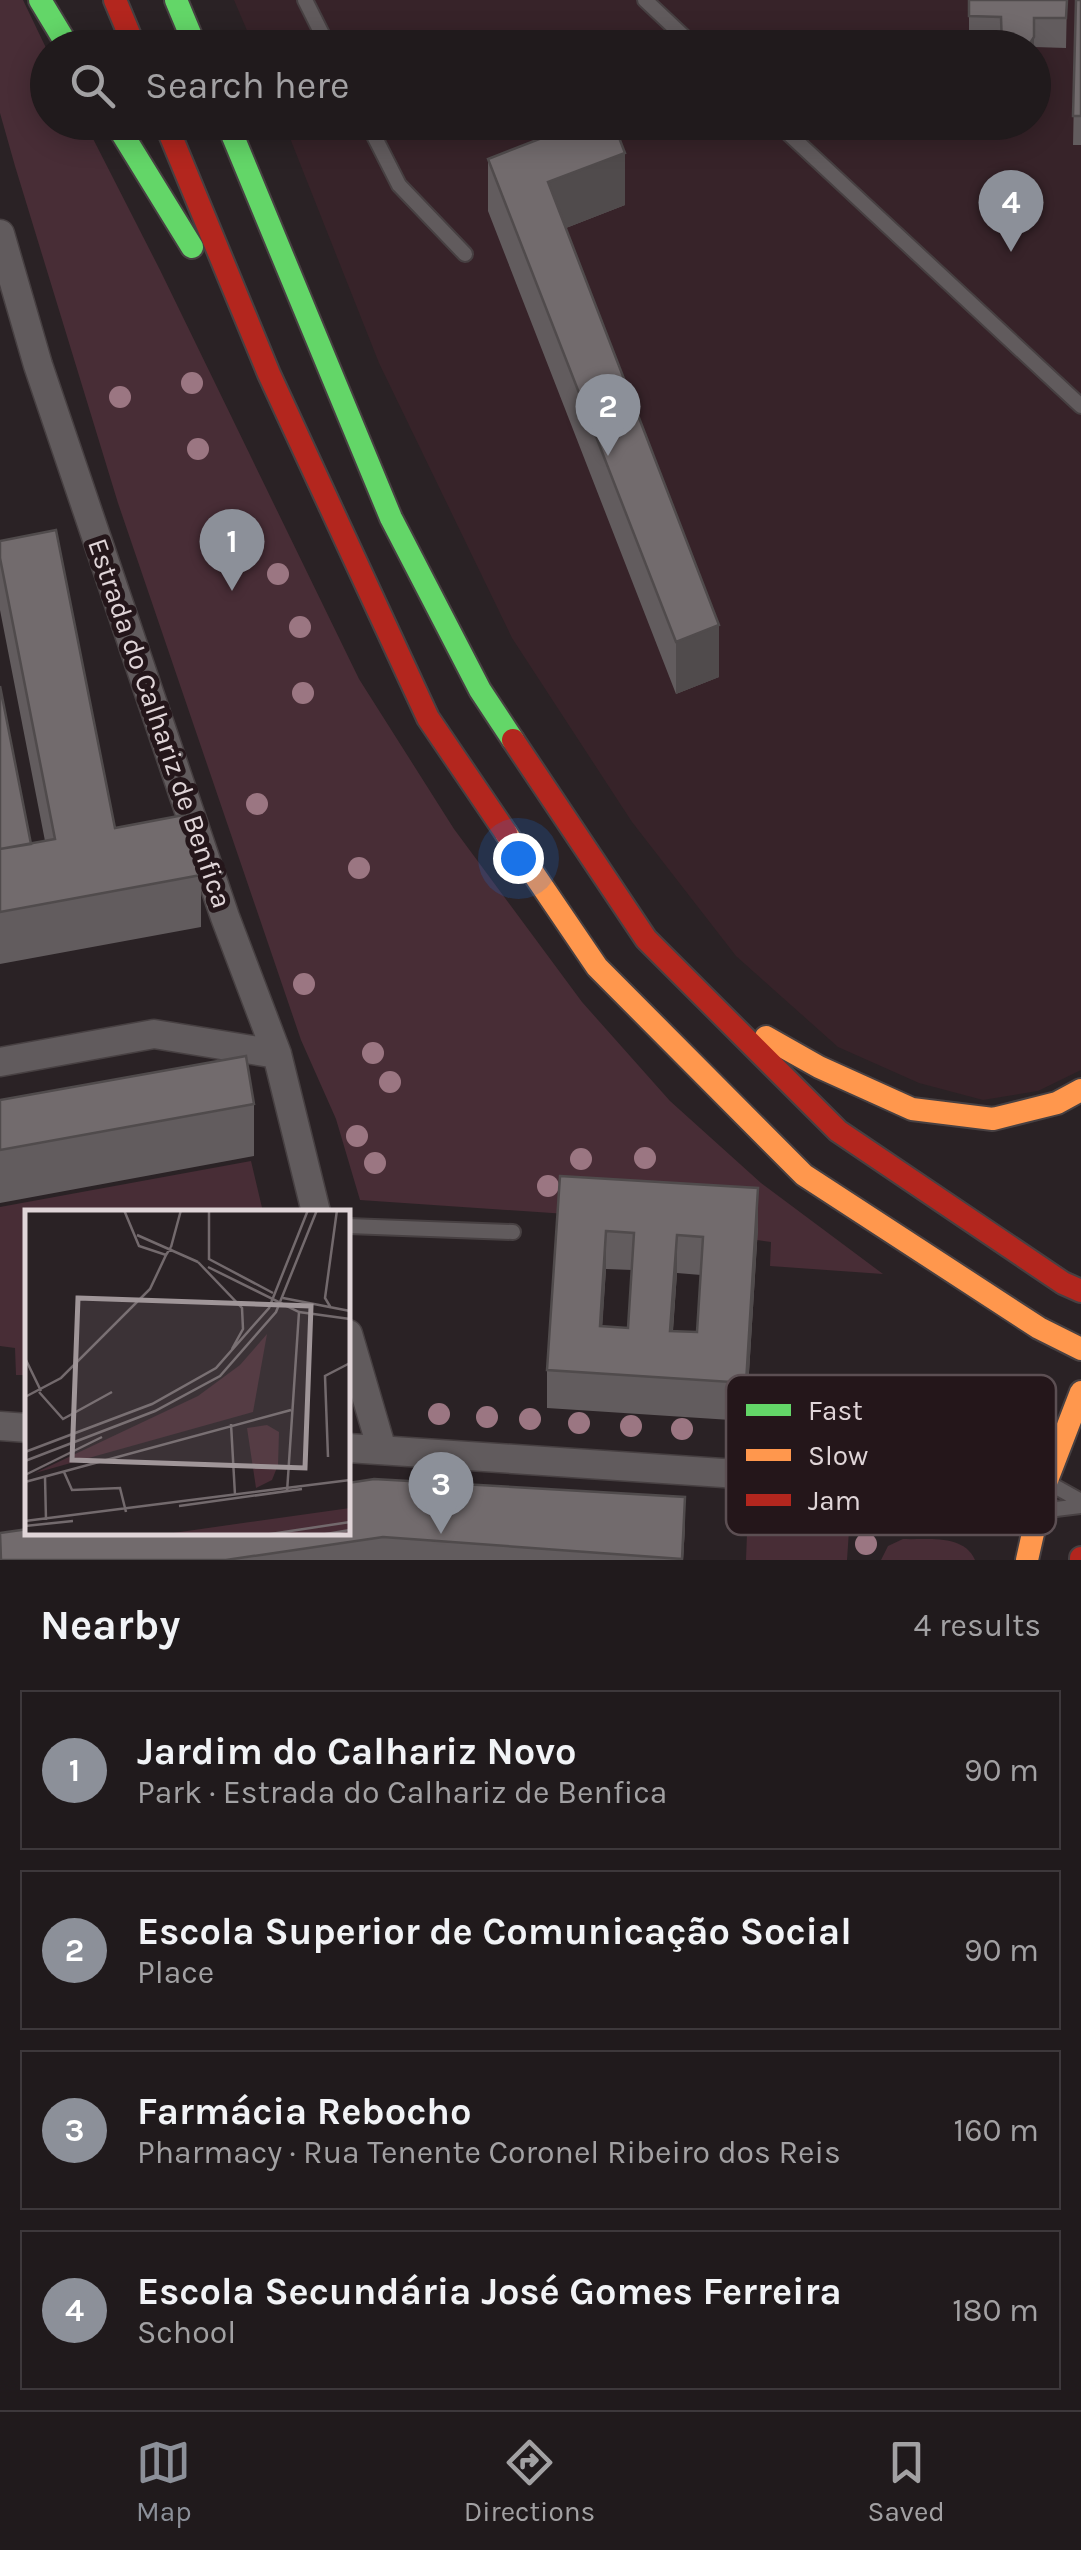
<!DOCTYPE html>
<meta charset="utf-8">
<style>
:root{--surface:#201a1c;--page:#282325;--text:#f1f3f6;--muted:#a2a1a3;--line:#3d383b;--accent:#8c9099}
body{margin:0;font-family:Karla,sans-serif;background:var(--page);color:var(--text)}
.you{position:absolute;left:518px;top:858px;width:35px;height:35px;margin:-25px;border:8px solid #fff;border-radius:50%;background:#1a73e8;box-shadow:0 0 0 15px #1a73e833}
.badge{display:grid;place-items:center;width:65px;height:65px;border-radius:50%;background:var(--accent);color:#fff;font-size:32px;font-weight:700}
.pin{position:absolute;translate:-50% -82px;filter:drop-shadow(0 2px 5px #0008)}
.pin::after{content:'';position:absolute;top:52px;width:35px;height:30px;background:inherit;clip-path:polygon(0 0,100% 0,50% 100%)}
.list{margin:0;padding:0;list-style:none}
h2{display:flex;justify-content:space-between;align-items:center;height:130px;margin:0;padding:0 40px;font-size:42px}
h2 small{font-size:32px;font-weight:400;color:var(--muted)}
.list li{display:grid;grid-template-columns:65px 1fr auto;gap:30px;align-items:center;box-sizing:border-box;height:160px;margin:0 20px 20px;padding:0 20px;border:2px solid var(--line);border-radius:0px}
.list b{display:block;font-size:38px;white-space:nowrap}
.list p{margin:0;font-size:32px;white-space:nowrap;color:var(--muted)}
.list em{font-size:32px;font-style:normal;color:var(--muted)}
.icon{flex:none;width:55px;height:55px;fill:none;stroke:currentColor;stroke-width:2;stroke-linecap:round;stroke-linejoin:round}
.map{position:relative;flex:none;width:1081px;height:1560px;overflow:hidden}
.search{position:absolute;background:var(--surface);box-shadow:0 5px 25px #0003;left:30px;right:30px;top:30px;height:110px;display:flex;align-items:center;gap:25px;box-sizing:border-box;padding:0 35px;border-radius:55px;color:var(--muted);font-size:38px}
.sheet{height:850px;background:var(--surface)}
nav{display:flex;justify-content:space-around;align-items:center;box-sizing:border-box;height:140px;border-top:2px solid var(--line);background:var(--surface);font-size:28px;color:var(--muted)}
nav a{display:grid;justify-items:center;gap:5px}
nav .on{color:var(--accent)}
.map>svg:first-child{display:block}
.built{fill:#372329}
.green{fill:#482d36}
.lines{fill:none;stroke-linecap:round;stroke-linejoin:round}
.lane-casing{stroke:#474042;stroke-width:18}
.street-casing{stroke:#474042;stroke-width:31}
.fast-casing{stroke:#474042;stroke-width:26}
.slow-casing{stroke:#474042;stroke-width:26}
.jam-casing{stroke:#474042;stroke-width:26}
.lane{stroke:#615b5d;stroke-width:14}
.street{stroke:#615b5d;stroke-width:28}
.fast{stroke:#63d668;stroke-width:22}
.slow{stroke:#ff974d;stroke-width:22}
.jam{stroke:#b3261e;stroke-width:22}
.tree{fill:#9b7682}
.wall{fill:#625c5e;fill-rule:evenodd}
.shaded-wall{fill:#504b4c}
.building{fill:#726b6d;stroke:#504b4c;stroke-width:2.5;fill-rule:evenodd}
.labels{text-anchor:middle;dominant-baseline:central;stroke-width:10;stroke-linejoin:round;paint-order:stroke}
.street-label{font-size:28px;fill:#e0d5d8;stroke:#24161a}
.inset-road{fill:none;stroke:#736a6d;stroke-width:2.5}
.view{fill:#a09699;fill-opacity:0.15;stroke:#a09699;stroke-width:5}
.inset-edge{fill:none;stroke:#e0d5d8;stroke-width:5}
.key{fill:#24161a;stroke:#5c4f53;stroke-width:2.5}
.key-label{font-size:28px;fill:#e0d5d8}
</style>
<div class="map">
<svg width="1081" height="1560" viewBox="0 0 1081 1560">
<rect width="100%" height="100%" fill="#2a2225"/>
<path class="built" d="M234,0H1081V1070L1038,1091L983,1100L919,1083L838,1047L736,956L632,822L512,638L379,363L284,123L1034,122V48L254,47Z"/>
<path class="green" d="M0,0H23L47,50L48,122L85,123L160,270L359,679L454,829L582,1002L670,1101L761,1183L883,1274L770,1266L771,1242L757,1240L758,1227L360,1200L336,1119L301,1040L118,503L15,166L0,113Z
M251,1161L263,1212H28L27,1375H16L15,1348L0,1346V1207Z
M748,1507L850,1516L847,1560H746Z
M903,1539C928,1540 964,1534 975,1560H881L888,1546Z"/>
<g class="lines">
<g class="lane-casing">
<path id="lane" d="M305,0L329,48
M645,0L696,48
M367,122L399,185L465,254
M776,122L1081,406
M348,1226L513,1232
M825,1479L829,1412
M1047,1482L1081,1501
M1040,1511L1081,1506"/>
</g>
<g class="street-casing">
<path id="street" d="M0,234L38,365L225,917L277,1054L316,1212
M0,1062L154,1034L277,1054
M348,1334L382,1450
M0,1426L28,1428
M348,1448L919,1486L990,1477L1043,1480
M925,1488L987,1508L1034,1512"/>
</g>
<g class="fast-casing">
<path id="fast" d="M40,0L69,48
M176,0L196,48
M115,122L192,247
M227,122L391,518L480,690L513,740"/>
</g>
<g class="slow-casing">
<path id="slow" d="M506,833L597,967L804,1175L1039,1328L1081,1349
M766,1037L819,1067L912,1109L993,1119L1057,1103L1081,1090
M1027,1560L1042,1493L1081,1392"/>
</g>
<g class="jam-casing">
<path id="jam" d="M115,0L135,48
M165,122L269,374L428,718L506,833
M513,740L646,939L838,1131L1063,1283L1081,1291
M1081,1558V1560"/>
</g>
<use href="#lane" class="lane"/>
<use href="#street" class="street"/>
<use href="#fast" class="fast"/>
<use href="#slow" class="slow"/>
<use href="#jam" class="jam"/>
</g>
<g class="tree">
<circle cx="192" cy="383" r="11"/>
<circle cx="120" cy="397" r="11"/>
<circle cx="198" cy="449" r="11"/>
<circle cx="278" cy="574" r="11"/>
<circle cx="300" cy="627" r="11"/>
<circle cx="303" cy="693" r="11"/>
<circle cx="257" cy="804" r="11"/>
<circle cx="359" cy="868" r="11"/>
<circle cx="304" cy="984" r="11"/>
<circle cx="373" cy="1053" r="11"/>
<circle cx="390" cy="1082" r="11"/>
<circle cx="357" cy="1136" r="11"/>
<circle cx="645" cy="1158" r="11"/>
<circle cx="581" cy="1159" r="11"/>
<circle cx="375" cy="1163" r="11"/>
<circle cx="548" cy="1186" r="11"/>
<circle cx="439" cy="1414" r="11"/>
<circle cx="487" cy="1417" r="11"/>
<circle cx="530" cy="1419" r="11"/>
<circle cx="579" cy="1423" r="11"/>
<circle cx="631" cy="1426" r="11"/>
<circle cx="682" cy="1429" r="11"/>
<circle cx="866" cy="1544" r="11"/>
</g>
<path class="wall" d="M969,0H1067L1066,48L1034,47V66V48L969,46Z
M1076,0H1081V145H1073Z
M488,159L625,205L566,228L719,677L676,694L488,211Z
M0,541L115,828L201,875V927L0,964V686L31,844L45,841L0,610Z
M0,1100L254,1104V1156L0,1203Z
M560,1176L758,1227L746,1421L547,1408V1370ZM606,1269L632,1270L628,1328L602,1326ZM677,1273L701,1275L697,1332L673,1331Z
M685,1527L683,1560H0V1533Z"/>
<path class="shaded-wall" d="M1034,18V67V48H1027Z
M625,153V205L548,235V182Z
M719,625V677L676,694V642Z
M758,1188V1227L746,1421V1383Z
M606,1231V1269L600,1364V1326Z
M677,1235V1273L670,1369V1331Z
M685,1497V1527L683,1560H682Z"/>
<path class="building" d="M969,0H1067L1066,18H1034V37L1027,48H1007L1002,45L1001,17L969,16Z
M1076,0H1081V116H1073Z
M583,122H613L625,153L548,182L719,625L676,642L488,159Z
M56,530L115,828L189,814L201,875L0,912V849L55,839L0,558V541Z
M0,686L31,844L0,849Z
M246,1056L254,1104L0,1150V1100Z
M560,1176L758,1188L746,1383L547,1370ZM606,1231L634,1233L628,1328L600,1326ZM677,1235L703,1237L697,1332L670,1331Z
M374,1479L685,1497L682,1559L383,1537L226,1560H1L0,1533L28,1529V1532H348V1483Z"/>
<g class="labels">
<g class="street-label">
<text transform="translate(160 723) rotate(71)">Estrada do Calhariz de Benfica</text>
</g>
</g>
<g transform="translate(25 1210)">
<rect width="325" height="325" fill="#2a2225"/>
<path d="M242,124L228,202L10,263L173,186L215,155ZM242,215L254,222L253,255L247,270L231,278L222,218ZM325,298V325H134L225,312Z" fill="#482d36"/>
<path class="inset-road" d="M99,0L114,36L141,45L146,37M184,0V49L248,83M112,25L173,52M146,37L156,0M173,52L217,98L218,119L207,139M183,57L274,102L325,109M258,88L325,101M306,98L300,88L312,0M0,148L16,181M14,182L38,209L87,182M0,187L36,168L125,79L141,45M206,214L210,285M0,242L127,194L191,158L244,98L283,0M303,247L300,166L325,153M0,251L130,201L195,166L251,102L292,0M39,262L47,280L95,278L101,302M0,265L77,227M20,267L21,310M0,272L266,200M262,282L274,102M154,296L277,279M0,311L325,270M0,316L48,311M239,325L325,312M295,325L325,320"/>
<path class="view" d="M53,88L286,96L280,258L47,250Z"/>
<rect width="325" height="325" class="inset-edge"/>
</g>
<rect x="726" y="1375" width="330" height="160" rx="15" class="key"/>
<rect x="746" y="1404" width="45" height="12" fill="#63d668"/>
<rect x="746" y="1449" width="45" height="12" fill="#ff974d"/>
<rect x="746" y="1494" width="45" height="12" fill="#b3261e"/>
<g class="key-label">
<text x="808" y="1420">Fast</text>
<text x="808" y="1465">Slow</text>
<text x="808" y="1510">Jam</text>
</g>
</svg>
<div class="you"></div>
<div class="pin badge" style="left:232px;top:591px">1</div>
<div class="pin badge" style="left:608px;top:456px">2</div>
<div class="pin badge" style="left:441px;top:1534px">3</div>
<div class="pin badge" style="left:1011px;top:252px">4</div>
<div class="search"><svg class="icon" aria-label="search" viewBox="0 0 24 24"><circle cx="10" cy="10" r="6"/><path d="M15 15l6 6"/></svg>Search here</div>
</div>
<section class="sheet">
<h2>Nearby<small>4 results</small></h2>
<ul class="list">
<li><span class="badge">1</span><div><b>Jardim do Calhariz Novo</b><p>Park · Estrada do Calhariz de Benfica</p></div><em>90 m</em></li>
<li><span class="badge">2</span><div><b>Escola Superior de Comunicação Social</b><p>Place</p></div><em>90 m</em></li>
<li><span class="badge">3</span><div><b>Farmácia Rebocho</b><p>Pharmacy · Rua Tenente Coronel Ribeiro dos Reis</p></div><em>160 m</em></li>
<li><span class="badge">4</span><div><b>Escola Secundária José Gomes Ferreira</b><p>School</p></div><em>180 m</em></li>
</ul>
</section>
<nav>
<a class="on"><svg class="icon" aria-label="map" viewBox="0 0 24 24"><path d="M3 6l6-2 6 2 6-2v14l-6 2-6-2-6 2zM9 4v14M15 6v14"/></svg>Map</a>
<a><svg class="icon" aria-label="directions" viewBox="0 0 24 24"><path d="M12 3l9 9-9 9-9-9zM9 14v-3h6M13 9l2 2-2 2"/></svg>Directions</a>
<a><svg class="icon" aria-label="saved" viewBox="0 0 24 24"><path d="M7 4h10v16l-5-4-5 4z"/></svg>Saved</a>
</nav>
